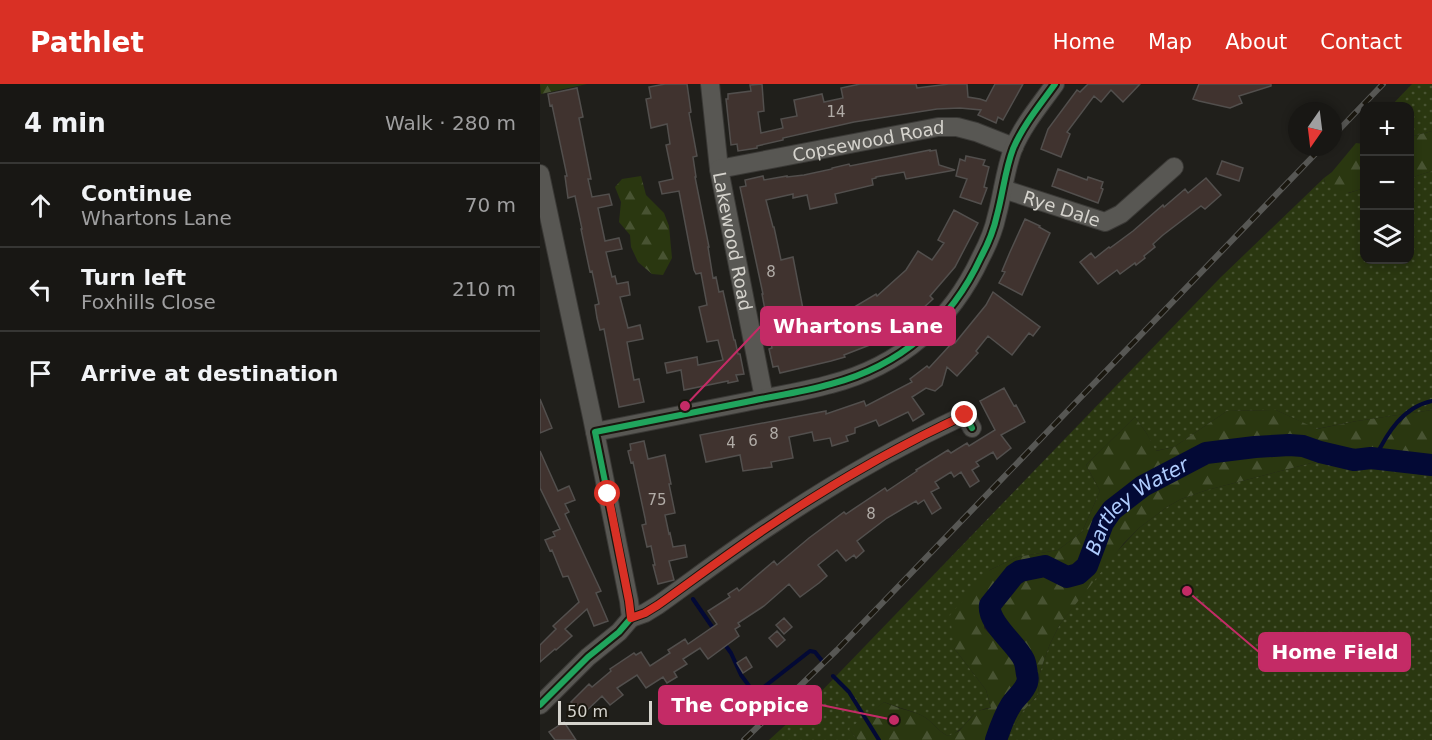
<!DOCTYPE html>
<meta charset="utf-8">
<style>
:root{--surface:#181714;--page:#21201d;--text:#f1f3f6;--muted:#9f9fa0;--line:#363634;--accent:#d93025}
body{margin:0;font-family:"DejaVu Sans",sans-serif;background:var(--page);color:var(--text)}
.controls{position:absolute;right:18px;top:18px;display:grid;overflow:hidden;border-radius:12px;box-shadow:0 3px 9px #0003}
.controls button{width:54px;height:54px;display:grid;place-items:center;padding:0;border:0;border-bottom:2px solid var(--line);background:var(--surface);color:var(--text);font:30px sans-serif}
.compass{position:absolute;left:748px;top:18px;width:54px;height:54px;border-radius:50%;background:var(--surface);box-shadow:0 3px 9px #0003;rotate:194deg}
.scale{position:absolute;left:18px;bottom:15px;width:94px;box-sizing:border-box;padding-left:6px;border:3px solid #d5d3cd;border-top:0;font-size:16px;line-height:21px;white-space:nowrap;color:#d5d3cd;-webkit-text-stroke:4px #1a170f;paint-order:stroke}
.stop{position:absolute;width:18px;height:18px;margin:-14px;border:4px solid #d93025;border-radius:50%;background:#fff}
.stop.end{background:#d93025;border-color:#fff;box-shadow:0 2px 6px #0008}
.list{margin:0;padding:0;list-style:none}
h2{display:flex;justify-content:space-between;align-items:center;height:78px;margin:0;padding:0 24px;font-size:26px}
h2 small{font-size:20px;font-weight:400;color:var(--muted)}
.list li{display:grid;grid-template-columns:39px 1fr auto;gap:18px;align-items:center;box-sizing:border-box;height:84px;padding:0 24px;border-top:2px solid var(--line)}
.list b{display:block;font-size:22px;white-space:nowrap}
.list p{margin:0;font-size:20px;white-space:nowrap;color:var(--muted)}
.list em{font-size:20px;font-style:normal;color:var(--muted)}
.icon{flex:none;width:33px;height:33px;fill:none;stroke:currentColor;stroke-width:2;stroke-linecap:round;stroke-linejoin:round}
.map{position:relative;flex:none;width:892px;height:656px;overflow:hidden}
header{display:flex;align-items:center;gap:36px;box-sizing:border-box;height:84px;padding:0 30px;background:var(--accent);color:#fff}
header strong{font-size:28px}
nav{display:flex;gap:33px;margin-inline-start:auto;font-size:21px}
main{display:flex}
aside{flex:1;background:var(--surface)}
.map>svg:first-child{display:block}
.grass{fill:url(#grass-dots)}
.forest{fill:url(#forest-firs)}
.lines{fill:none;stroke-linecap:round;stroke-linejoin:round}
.stream{stroke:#030935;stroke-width:4}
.river{stroke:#030935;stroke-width:22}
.building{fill:#40332f;stroke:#524f4d;stroke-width:1.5}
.minor-casing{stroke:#3a3936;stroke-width:20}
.minor{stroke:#585753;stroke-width:18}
.rail-casing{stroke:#575754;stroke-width:6}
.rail{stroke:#1a170f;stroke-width:4;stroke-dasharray:11;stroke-linecap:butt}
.cycleway-casing{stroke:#1a170f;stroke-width:10}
.cycleway{stroke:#20a55d;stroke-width:6}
.route{stroke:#d93025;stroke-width:8}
.labels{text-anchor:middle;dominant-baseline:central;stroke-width:5;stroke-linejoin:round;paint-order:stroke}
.number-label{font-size:15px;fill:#b0aba6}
.street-label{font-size:18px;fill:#d5d3cd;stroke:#1a170f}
.water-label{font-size:20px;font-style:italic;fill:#afccfe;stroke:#1a170f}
.leader{fill:none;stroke:#c42b66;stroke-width:2}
.callout-dot{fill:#c42b66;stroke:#1a170f;stroke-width:2}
.callout{fill:#c42b66;stroke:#c42b66;stroke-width:2}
.callout-label{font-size:20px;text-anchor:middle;font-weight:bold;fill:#fff}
</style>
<header>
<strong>Pathlet</strong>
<nav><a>Home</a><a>Map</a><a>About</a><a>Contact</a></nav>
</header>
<main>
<aside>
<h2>4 min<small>Walk · 280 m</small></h2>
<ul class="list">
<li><svg class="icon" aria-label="ahead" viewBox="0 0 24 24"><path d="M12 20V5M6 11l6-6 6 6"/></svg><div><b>Continue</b><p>Whartons Lane</p></div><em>70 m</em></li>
<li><svg class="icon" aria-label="left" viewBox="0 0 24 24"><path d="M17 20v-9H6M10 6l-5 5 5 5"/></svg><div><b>Turn left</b><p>Foxhills Close</p></div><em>210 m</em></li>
<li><svg class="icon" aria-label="arrive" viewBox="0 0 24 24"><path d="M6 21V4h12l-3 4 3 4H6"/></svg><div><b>Arrive at destination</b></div></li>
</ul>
</aside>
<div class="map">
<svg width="892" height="656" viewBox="0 0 892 656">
<defs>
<pattern id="grass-dots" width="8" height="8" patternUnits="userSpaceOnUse" patternTransform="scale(1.5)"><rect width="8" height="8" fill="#2a3710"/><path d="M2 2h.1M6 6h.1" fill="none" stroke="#485332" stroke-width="1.8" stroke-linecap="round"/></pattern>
<pattern id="forest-firs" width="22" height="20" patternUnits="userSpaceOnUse" patternTransform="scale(1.5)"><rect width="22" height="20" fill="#2a3710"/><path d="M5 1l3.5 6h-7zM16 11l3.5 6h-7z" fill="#485332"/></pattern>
</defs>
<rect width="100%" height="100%" fill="#201f1b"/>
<path class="grass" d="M872,0H892V47L870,53V22H851Z
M892,87V326L817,337L776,345L736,326L687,327L634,363L615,367L607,350L595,333L546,381L560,407L542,448L518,466L477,473L450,486L414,564L446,606L451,624C432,625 431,637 418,647C415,649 412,651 408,652C397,647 392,636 381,631C369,626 356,623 344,618L310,646L318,656H229L272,617L680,194L784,94L785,99L809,109L824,104V176H870V94Z
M779,377L892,392V656H467L482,628L498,611L500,589L503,579L510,560L520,540L570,475L599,444L627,423L641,415L667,406Z"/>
<path class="forest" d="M0,0H47L1,10Z
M892,47V87L870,94V53Z
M816,59L824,60V104C806,110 801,113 785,99L784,94L792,88Z
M101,92L106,111L124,129L129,142L132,174L123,191L112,190L98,178L91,163L90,151L79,138L81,118L75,103L82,95Z
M736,326L777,345L817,337L892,326V392L779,377L667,406L641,415L627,423L599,444L584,459L520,540L510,560L503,579L500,589L498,611L482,628L467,656H460L473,623L490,616L493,587L487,571L459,540L455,526L456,517L477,496L493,487H509L536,495L545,492C554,476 557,457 566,440C578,418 601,405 621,392L619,386L591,401L570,416L540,481L533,486H528L518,482L499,479L470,485L460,493L447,512L444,532V544L480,582L481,592L477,606L467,617L454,656H318L309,645L344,618C356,624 369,626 381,631C392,636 397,647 408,652L419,647L437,627L451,624L446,606L414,564L410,531L450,486L477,473L518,466L542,448L560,407L546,381L595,333L607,350L616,367L634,363L687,327Z"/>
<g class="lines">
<path class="stream" d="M835,374C847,349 863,323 892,317
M153,515L175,547
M183,558L191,569L201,591L215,610L270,567L275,568L283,578
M293,592L309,608L339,656"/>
<path class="river" id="s1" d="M456,656C460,644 464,632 471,621C476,613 484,608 487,599C488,596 488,593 487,590C486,585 486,580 484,576C477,560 447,539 450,521L474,491L480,487L505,482L527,493L538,490L547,482L563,439L572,426L603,402L666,369L715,363L749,361L763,362L780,368L814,376L831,374L892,381"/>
</g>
<path class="building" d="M125,0H147L151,28L149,29L157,72L153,73L156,93H155L169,163H168L173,194L176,193L179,208L183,207L194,256H195L198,270H200L204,290L196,291L198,297L188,299V297L144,306L141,286L127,289L125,279L157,273L158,281L183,276L178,256L167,258L159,223L167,221L161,189L156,190L154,186L139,107L122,110L119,98L133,95L126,61L130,60L127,40L111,44L106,15L111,14L109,3Z
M222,0L224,27L218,28L221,49L243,44L241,35L257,32L254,16L282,10L284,18L303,14L301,4L320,0H376L377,4L409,0H427L428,13L440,15L446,17L455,0H483L463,36L458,33L456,39L438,31L441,26L420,24L397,25L314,38L243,54V56L217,62V64L198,67L197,60L191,61L186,15H188V10L211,7L210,1Z
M548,0H600L583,18L571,6L561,18L554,12L527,48L530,50L521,73L501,65L508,45L537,6L540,8Z
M659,0H731V2L699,12L702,19L690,24L659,17L653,15Z
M37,4L43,33L39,34L51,95H48L52,113L69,110L72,121L58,124L65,157L79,154L82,165L66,168L72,193L75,192L77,200L88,198L90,211L80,213L88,244L100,241L103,255L87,258L94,296L99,295L104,318L79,323L64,245L60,246L57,234L55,221L59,220L52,187L50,188L41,145H42L35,112L28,114L25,92H27L12,21L10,22L8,10Z
M390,66V67L396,66L399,81L415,86L366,95L364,88L336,93V94L332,95L333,101L295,110L297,119L270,125L267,111L253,114V110L226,116L233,143H234L241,176L253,173L263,225L254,227L258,247L273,243L276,255L299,247L294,235L336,210L337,212L366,186L378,167L392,176L404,159L398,156L414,126L438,139L415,183L390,212L393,215L380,227L354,245L355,247L340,257L304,271L305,273L291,277L240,289L238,282L233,283L229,265L232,264L222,210H223L200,103L206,102L205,96L223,92L224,96L247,92V93L264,91L292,85V84L309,80L310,82Z
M426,72L445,76L443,81L449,83L444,103L447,104L441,120L420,113L427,95L416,92L420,75L425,77Z
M682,77L703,84L699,97L677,90Z
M518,85L547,96L548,93L563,98L561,104L563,105L558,119L512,102Z
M666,94L681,111L665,125L661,122L623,151L613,160L615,163L604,172L605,174L596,181L595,179L580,190L577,186L558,200L540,178L551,169L555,174L569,163L570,164L593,147L623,121L624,123L645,105L648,109Z
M485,135L500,142L499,143L510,149L482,211L459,199L465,188L462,187L470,168Z
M453,208L500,243L493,252L489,249L472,271L448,252L436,267L438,269L417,292L407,283L402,301L395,307L386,304L372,313L384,330L373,337L368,328L339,342L336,336L315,344V349L306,352L308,357L292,362L290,354L274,357L272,348L249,353L253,374L231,378L232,383L203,387L200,371L166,378L160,351L286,327V330L324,317L326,322L372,298L370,295L387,282L389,284L413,258L415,259L446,221Z
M464,304L474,322L476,321L485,338L461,351L471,364L457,375L453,368L436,378L439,382L432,386L439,397L430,403L421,388L414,393L411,388L395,398L399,404L391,408L401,424L392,430L384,416L378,420L376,417L347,434L317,457L324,467L316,474L314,471L306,477L297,466L278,481L287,492L279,499L260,513L249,500L224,522L198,539L200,542L195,545L199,552L168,575L160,564L143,575L147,580L134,588L137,593L127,599L123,593L106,604L97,591L77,604L83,611L70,621L62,612L43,630L31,618L49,600L52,603L71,587L70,585L94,569L96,571L101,568L110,582L130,569L128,566L145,555L148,560L177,540L168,527L190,513L188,510L197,504L199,507L234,477L237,481L269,454L304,428L306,430L345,404L347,407L377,387L376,386L408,366L411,369L427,359L429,362L455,346L440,317Z
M0,315L12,344L0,349Z
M104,357L108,375L125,371L131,400H129L135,429L125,431L129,450L130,449L133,463L145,461L147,473L129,477L134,496L118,500L113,481H115L111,462L107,463L102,441L106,440L105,434L93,378L91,379L88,367L91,366L90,360Z
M0,367L18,407L29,402L35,416L25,420L29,428L25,430L61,507L56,509L68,537L54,542L47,525L25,545L32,552L16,566L15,565L0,578V561L16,545L13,542L39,518L28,492L23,493L12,466L10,467L5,456L15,452L13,448L20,445L0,404Z
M244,534L252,543L244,550L236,541Z
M237,547L245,556L237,563L229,554Z
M206,573L212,583L203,589L197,579Z
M24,638L36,656H15L9,648Z"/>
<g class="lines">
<g class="minor-casing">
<g id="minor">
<path id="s2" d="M170,0L179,85L224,314"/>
<path id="s3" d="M179,85L398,43H417L436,48L474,63"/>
<path d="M0,90L52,333L89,517L91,534"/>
<path id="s4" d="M463,105L565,138L581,130L634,83"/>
<path d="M55,348C105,338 156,328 206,318C234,312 263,308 291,300C360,282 411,238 441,173C448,160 454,145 457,131C463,109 465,86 473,65C483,41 500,21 515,0"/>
<path d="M91,534L105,529L118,521C156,494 194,465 234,439C295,398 358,362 425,331L432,344"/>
<path d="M0,621L48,573L79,548L91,534"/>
</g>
</g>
<use href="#minor" class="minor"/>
<g class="rail-casing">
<path id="rail" d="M793,52L843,0
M204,656L297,566L782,63"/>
</g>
<use href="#rail" class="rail"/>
<g class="cycleway-casing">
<path id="cycleway" d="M91,534L89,517L55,348C105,338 156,328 206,318C234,312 263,308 291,300C360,282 411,238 441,173C448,160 454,145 457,131C463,109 465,86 473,65C483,41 500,21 515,0
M91,534L105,529L118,521C156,494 194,465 234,439C295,398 358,362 425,331L432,344
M0,621L48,573L79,548L91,534"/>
</g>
<use href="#cycleway" class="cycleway"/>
</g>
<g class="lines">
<path class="route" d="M68,410L89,517L91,534L105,529L118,521C156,494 194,465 234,439C295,398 358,362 425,331"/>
</g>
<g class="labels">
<g class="number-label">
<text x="296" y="28">14</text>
<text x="231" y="188">8</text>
<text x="234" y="350">8</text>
<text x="213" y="357">6</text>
<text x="191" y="359">4</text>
<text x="117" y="416">75</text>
<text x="331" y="430">8</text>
</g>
<g class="street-label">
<text stroke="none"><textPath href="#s3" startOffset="152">Copsewood Road</textPath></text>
<text stroke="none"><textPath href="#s4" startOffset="62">Rye Dale</textPath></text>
<text stroke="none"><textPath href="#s2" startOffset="159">Lakewood Road</textPath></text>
</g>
<g class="water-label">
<text stroke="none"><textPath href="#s1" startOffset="356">Bartley Water</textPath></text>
</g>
</g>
<path class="leader" d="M145 322L221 242M647 507L719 568M354 636L281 621"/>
<g class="callout-dot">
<circle cx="145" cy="322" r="6"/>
<circle cx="647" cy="507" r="6"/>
<circle cx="354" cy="636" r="6"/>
</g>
<g class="callout">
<rect x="221" y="223" width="194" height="38" rx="6"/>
<rect x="719" y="549" width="151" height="38" rx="6"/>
<rect x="119" y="602" width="162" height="38" rx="6"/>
</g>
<g class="callout-label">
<text x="318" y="249">Whartons Lane</text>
<text x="795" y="575">Home Field</text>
<text x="200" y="628">The Coppice</text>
</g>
</svg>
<div class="controls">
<button>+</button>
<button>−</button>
<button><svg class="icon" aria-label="layers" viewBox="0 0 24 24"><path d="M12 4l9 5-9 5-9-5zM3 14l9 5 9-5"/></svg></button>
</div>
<svg class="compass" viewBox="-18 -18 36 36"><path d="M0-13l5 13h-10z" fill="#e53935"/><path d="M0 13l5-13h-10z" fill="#9f9fa0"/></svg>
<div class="scale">50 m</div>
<div class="stop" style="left:68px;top:410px"></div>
<div class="stop end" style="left:425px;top:331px"></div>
</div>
</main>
